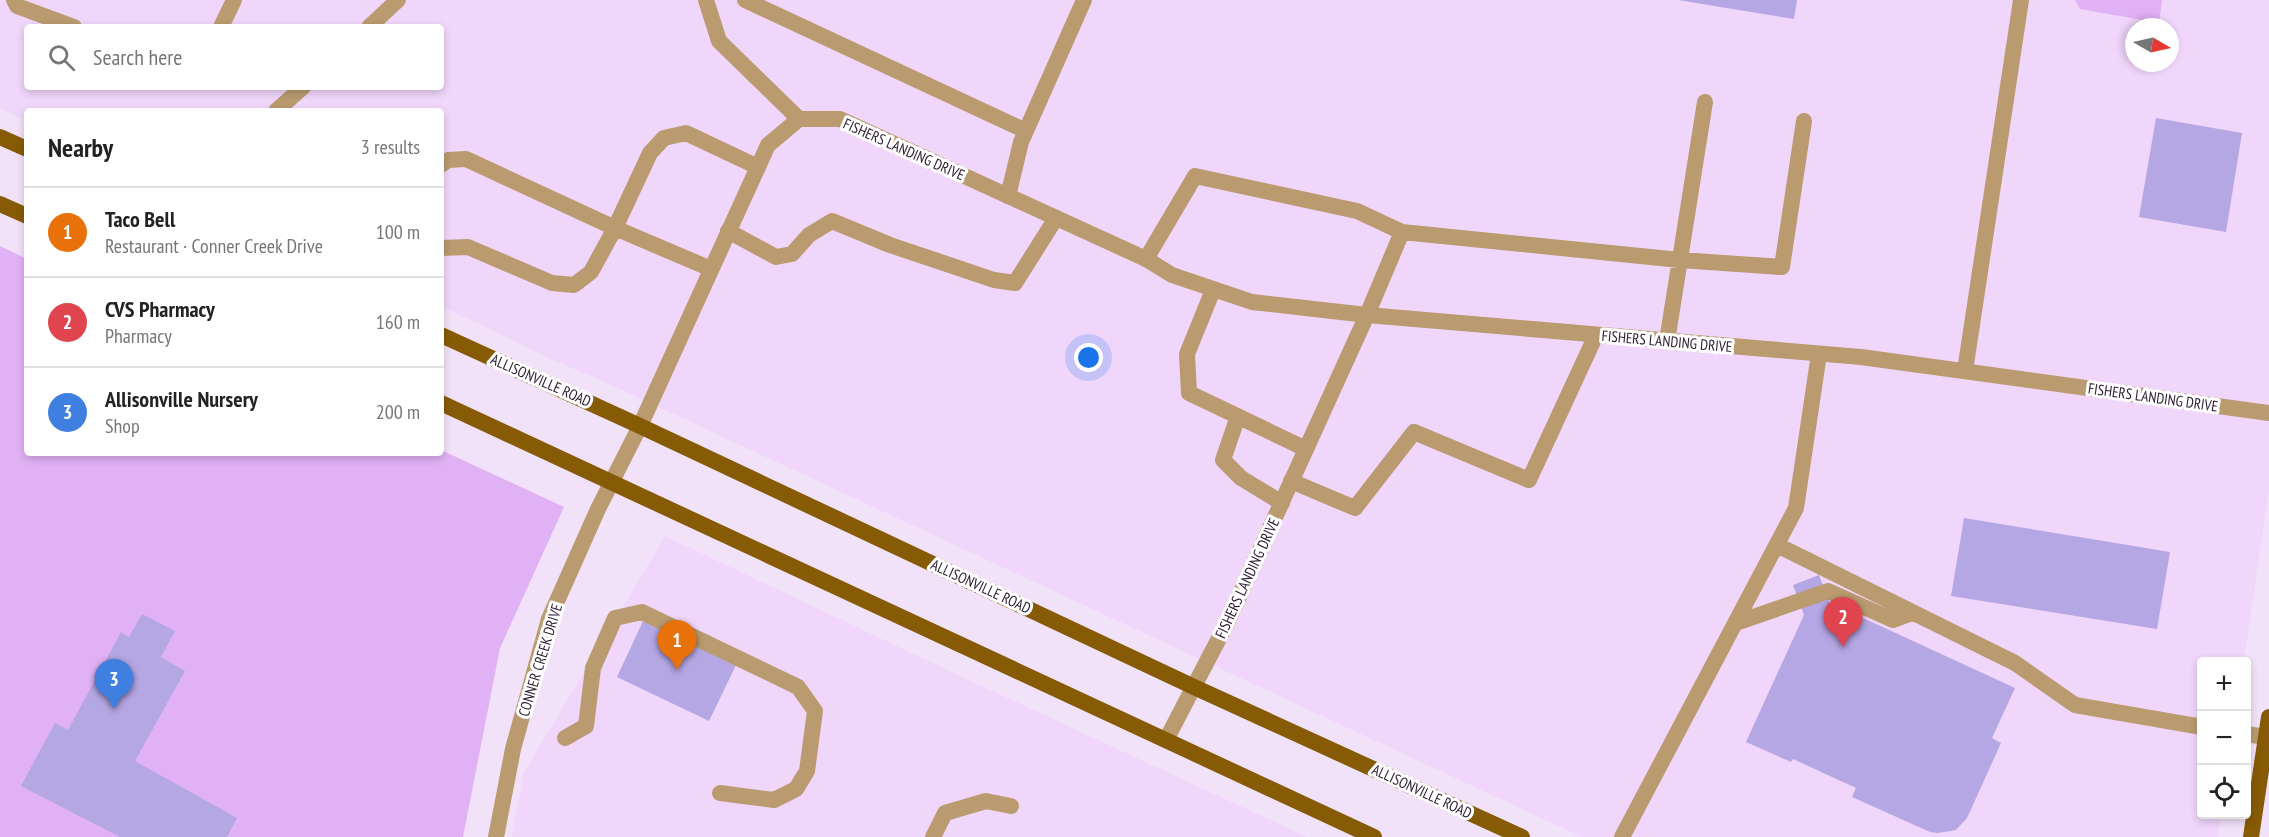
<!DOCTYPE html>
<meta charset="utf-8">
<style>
:root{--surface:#fff;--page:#f2f2f2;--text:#222;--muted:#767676;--line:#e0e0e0;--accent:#db2777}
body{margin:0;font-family:"PT Sans Narrow",sans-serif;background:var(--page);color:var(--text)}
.controls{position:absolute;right:18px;bottom:18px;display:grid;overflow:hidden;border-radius:6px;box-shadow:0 3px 9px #0003}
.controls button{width:54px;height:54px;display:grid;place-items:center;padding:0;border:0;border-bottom:2px solid var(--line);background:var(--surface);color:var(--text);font:30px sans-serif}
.compass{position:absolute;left:2125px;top:18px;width:54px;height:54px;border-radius:50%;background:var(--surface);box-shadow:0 3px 9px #0003;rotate:99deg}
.you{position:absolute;left:1089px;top:358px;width:21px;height:21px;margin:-15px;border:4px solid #fff;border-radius:50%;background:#1a73e8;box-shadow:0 0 0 9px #1a73e833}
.badge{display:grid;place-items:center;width:39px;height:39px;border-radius:50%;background:var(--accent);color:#fff;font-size:20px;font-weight:700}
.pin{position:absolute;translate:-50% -50px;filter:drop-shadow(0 2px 3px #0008)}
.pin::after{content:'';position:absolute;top:32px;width:21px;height:18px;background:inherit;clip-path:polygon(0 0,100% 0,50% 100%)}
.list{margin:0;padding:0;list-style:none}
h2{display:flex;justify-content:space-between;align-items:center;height:78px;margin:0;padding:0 24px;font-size:26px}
h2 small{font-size:20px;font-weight:400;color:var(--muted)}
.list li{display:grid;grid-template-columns:39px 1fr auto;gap:18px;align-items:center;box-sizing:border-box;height:90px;padding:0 24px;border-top:2px solid var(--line)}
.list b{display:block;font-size:22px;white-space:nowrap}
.list p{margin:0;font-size:20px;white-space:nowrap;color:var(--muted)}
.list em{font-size:20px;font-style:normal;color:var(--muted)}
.icon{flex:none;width:33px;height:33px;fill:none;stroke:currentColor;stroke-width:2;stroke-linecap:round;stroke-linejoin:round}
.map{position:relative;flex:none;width:2269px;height:837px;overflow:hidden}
.search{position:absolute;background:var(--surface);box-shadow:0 3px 9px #0003;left:24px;top:24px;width:420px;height:66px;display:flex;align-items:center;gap:15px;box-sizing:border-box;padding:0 21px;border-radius:6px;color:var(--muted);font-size:22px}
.panel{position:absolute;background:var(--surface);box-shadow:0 3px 9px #0003;left:24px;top:108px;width:420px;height:348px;border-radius:6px}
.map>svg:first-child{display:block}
.built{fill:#f1d6fc;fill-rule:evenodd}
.green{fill:#e1b1f5}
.building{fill:#b5a6e4}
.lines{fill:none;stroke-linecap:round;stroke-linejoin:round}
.service{stroke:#ba9b6f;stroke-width:16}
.minor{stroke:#ba9b6f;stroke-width:16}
.primary{stroke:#875b05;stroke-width:16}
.labels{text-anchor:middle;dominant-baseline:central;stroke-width:6;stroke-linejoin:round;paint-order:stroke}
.street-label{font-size:15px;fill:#2c1d32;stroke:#fff}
</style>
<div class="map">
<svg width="2269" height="837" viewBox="0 0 2269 837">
<rect width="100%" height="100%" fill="#f2e2f9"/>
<path class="built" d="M0,0H2269V490L2244,661L2202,662V814L2221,815L2218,837H1582L609,384L555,361L441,306V111H27V121L0,109ZM27,27H441V87H27ZM2134,27H2170V63H2134Z
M665,536L956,674L1307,837H511L524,772Z"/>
<path class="green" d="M2075,0H2162L2159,23L2080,9Z
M0,246L27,259V453H441V450L564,507L500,648L463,837H0Z"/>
<path class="building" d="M1678,0H1797L1794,19Z
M2156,118L2242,133L2226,232L2139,217Z
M1964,518L2170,552L2157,629L1951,596Z
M1819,575L1831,606L1835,605L2015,688L1992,738L2001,743L1967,818L1956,830L1938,833L1930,832L1852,797L1856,788L1793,759L1791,762L1746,742L1804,615L1793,585Z
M142,614L175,631L161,657L185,671L135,761L237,818L227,837H120L21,786L55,723L68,730L121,632L129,637Z
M644,619L737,663L709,721L617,677Z"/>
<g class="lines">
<path class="service" d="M14,0L17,6L74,27
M706,0L719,41L799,119
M745,0L1026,131
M221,27L234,0
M441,165L448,160L466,159L615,228L711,269
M1008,196L1021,142L1084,0
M728,231L776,257L792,254L809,235L832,221L890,245L994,280L1015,283L1056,218
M441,248L468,247L552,283L574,285L591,272L615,228L650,153L664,138L686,133L758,167
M1146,259L1195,176L1357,211L1402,232L1680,260L1782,267L1804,121
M1213,290L1187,354L1189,393L1306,449
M1367,315L1402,232
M1667,341L1705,102
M1238,416L1223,460L1241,478L1282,503
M1291,481L1355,508L1414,432L1529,480L1596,335
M1777,545L2015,663L2075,705L2202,727
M1736,623L1828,591L1893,620L1912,613
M2246,734L2266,737
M565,738L586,726L593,668L615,618L642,612L798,687L815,711L807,771L796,789L774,800L720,793
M933,837L945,813L986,801L1011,806
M1622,837L1796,508L1819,354"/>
<path class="minor" d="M369,27L398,0
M276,111L303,87
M1965,371L2021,0
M1166,740L1226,625L1367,315
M496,837L513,749L549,619L598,509L640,426L768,145L799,119H840L1146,259L1172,275L1252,302L1367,315L1861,357L2269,413"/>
<path class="primary" d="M0,137L27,149
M0,204L27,216
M441,335L640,426L1194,687L1522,837
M441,403L1374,837
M2251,837L2269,717"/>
</g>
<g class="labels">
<g class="street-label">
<text transform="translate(904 149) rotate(24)">FISHERS LANDING DRIVE</text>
<text transform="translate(1667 341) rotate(5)">FISHERS LANDING DRIVE</text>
<text transform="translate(541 380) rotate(24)">ALLISONVILLE ROAD</text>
<text transform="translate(2153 397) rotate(8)">FISHERS LANDING DRIVE</text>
<text transform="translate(1247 578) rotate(-65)">FISHERS LANDING DRIVE</text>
<text transform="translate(981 586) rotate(25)">ALLISONVILLE ROAD</text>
<text transform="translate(540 660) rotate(-73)">CONNER CREEK DRIVE</text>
<text transform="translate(1422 791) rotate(25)">ALLISONVILLE ROAD</text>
</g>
</g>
</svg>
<div class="controls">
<button>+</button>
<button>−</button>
<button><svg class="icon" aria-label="locate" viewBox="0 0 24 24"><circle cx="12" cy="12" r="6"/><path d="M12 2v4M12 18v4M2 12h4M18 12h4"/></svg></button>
</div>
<svg class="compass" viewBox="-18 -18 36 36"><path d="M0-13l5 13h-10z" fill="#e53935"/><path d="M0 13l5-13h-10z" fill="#767676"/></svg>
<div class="you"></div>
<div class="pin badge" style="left:677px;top:670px;background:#e8710a">1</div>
<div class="pin badge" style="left:1843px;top:647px;background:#e0444e">2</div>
<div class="pin badge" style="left:114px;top:709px;background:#3f7fe0">3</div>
<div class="search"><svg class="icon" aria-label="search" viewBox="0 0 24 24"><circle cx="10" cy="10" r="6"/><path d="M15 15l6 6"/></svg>Search here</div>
<section class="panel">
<h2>Nearby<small>3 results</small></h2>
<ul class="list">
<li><span class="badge" style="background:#e8710a">1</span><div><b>Taco Bell</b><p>Restaurant · Conner Creek Drive</p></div><em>100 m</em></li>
<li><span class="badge" style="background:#e0444e">2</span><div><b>CVS Pharmacy</b><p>Pharmacy</p></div><em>160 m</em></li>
<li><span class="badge" style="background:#3f7fe0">3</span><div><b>Allisonville Nursery</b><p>Shop</p></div><em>200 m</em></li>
</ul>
</section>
</div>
